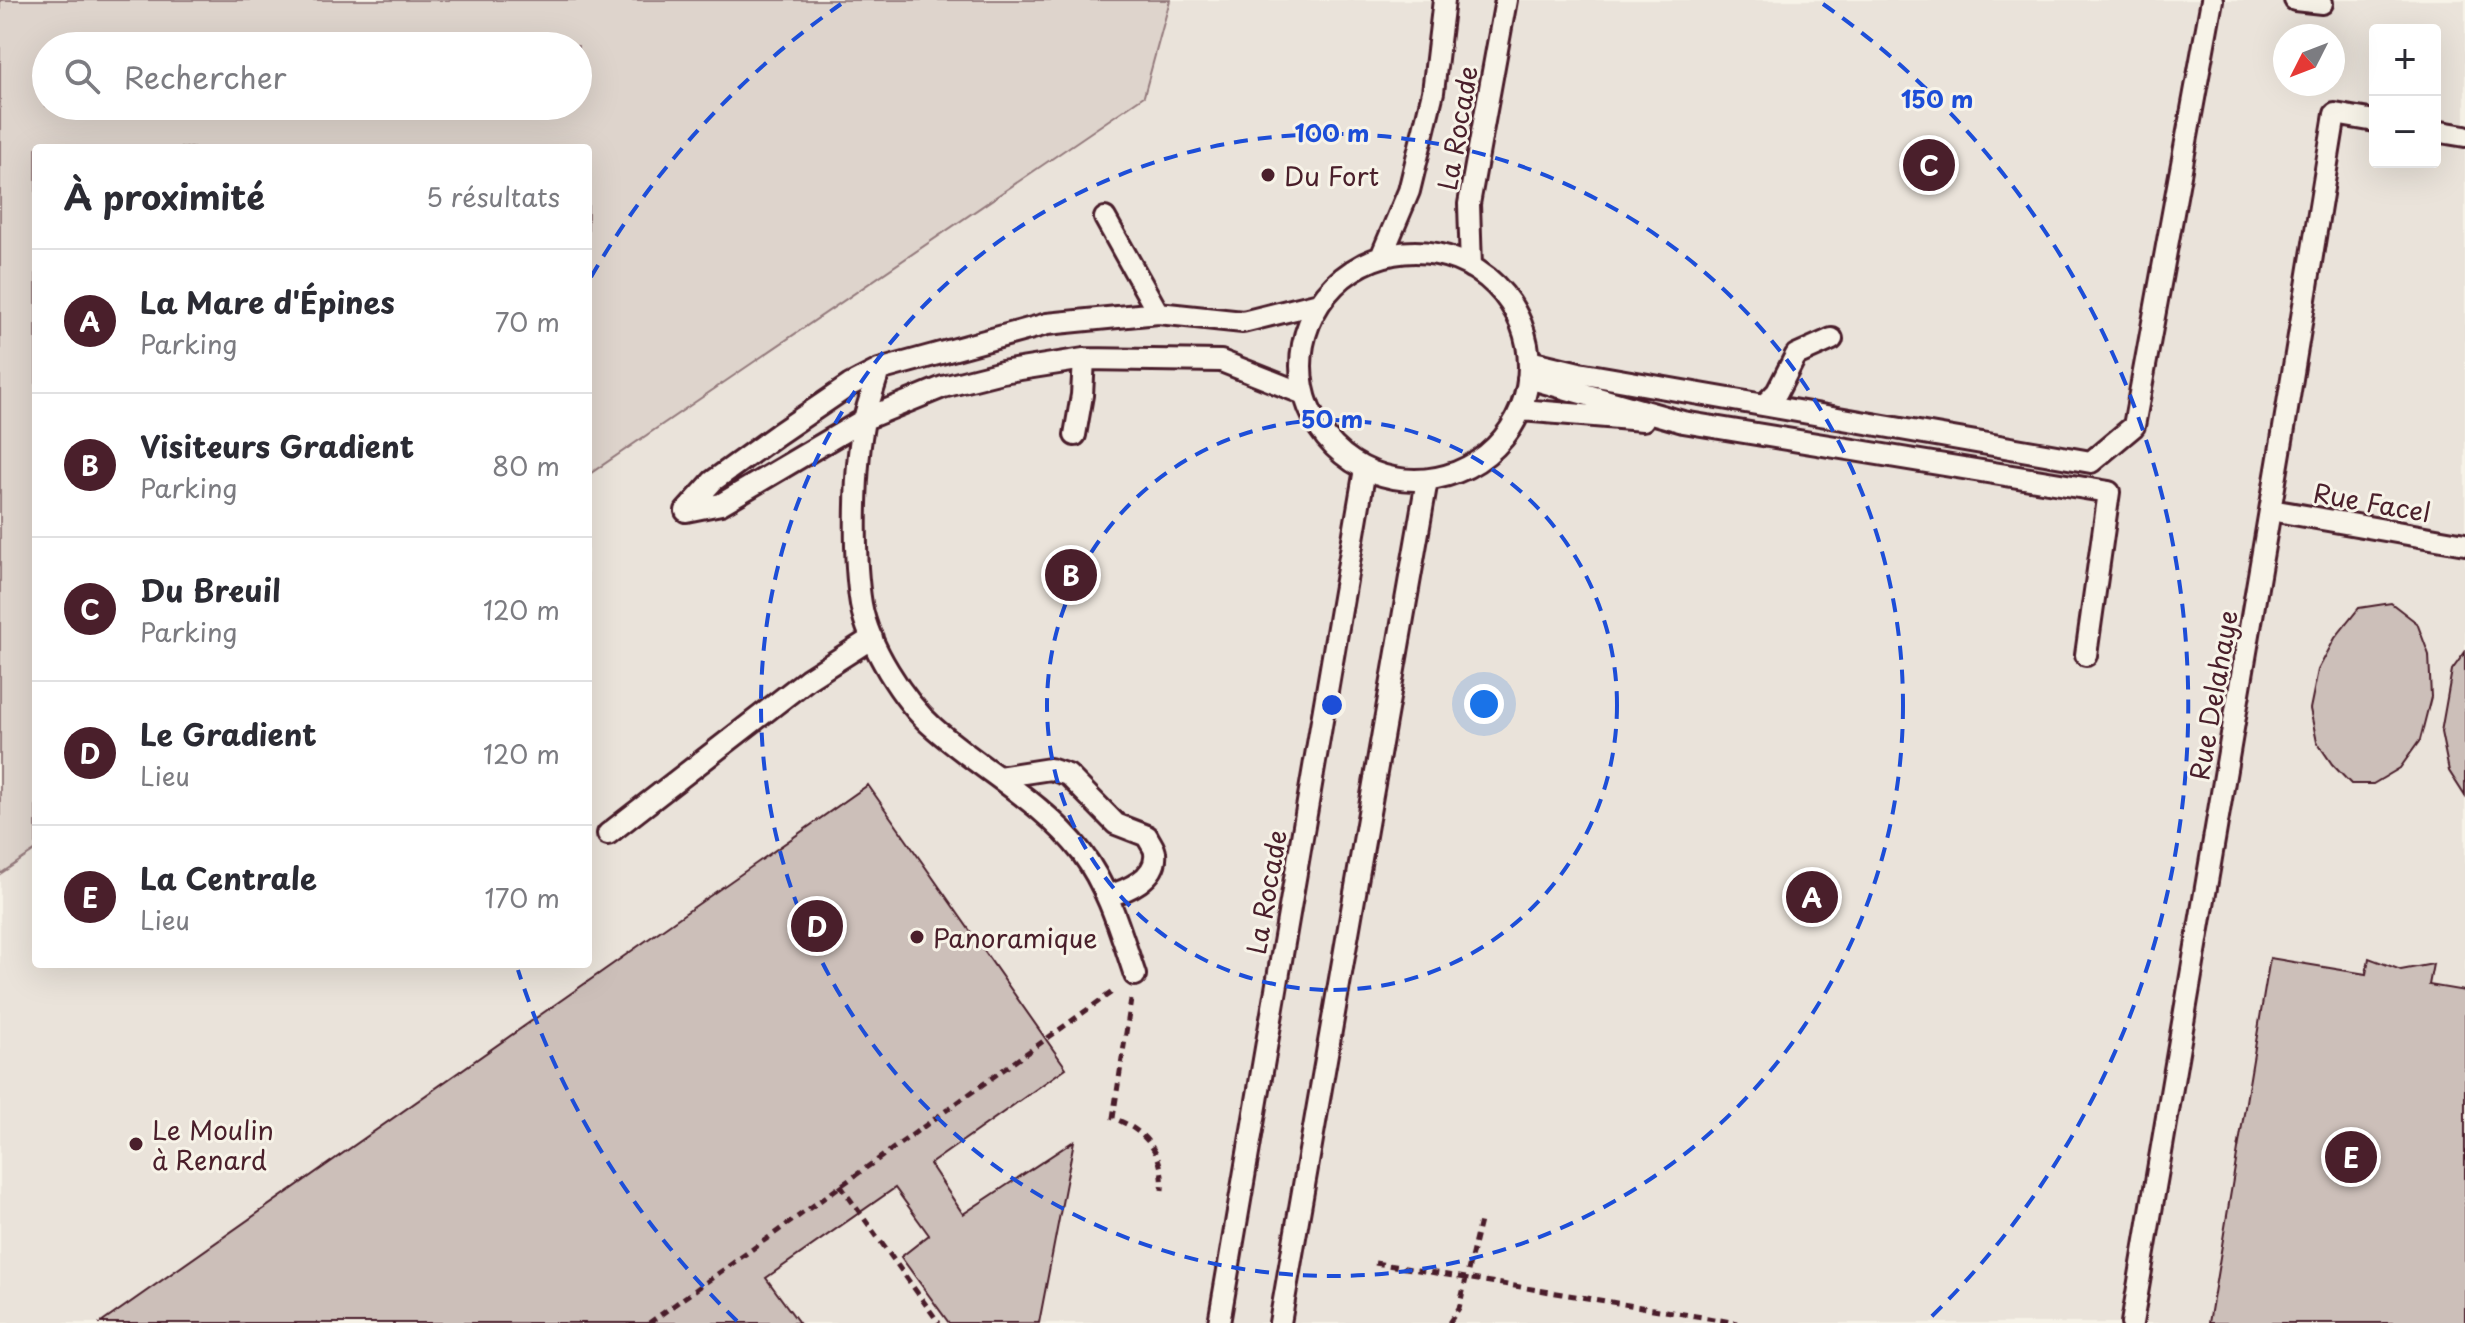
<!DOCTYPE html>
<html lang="fr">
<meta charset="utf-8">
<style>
:root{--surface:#fff;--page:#f7f7f7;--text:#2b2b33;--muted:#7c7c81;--line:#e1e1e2;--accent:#4a1f2b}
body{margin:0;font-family:"Playpen Sans",sans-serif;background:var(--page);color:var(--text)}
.controls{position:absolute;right:24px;top:24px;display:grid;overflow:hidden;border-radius:8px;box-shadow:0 8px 32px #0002}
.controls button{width:72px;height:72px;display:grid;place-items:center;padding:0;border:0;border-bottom:2px solid var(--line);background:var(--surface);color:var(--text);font:40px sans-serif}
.compass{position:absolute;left:2273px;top:24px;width:72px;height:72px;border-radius:50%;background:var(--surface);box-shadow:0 8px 32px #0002;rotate:228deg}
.you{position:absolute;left:1484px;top:704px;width:28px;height:28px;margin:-20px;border:6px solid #fff;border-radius:50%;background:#1a73e8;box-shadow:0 0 0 12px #1a73e833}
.badge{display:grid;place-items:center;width:52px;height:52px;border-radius:50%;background:var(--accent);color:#fff;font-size:26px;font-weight:700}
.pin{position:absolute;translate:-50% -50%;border:4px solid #fff;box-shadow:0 2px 8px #0006}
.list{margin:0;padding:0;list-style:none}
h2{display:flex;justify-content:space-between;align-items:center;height:104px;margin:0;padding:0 32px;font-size:34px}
h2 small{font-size:26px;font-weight:400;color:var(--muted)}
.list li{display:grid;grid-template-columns:52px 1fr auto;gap:24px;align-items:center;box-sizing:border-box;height:144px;padding:0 32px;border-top:2px solid var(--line)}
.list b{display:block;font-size:30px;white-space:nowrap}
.list p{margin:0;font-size:26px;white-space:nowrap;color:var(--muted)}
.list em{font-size:26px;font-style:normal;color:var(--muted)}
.icon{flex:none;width:44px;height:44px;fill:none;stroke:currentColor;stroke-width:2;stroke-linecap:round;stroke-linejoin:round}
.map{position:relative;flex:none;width:2465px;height:1323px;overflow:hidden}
.search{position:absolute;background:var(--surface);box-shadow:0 8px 32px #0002;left:32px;top:32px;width:560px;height:88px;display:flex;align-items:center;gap:20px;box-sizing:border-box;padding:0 28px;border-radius:44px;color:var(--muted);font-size:30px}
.panel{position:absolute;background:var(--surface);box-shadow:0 8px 32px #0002;left:32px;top:144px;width:560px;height:824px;border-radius:8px}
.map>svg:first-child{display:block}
.built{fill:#eae3da;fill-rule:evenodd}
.green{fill:#ded4cc;stroke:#947a7c;stroke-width:2;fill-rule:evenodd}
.building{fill:#ccbfb9;stroke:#4a1f2b;stroke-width:2}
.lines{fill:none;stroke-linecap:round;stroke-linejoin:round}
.service-casing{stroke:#4a1f2b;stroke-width:26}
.path{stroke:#4a1f2b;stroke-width:5;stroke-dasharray:8 6;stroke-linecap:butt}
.service{stroke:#f7f3e8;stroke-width:20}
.ring{fill:none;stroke:#1d4ed8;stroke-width:4;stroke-dasharray:14 10}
.poi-dot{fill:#4a1f2b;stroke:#f7f3e8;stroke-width:3}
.labels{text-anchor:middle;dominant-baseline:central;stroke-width:6;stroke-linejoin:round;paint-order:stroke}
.street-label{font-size:26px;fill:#4a1f2b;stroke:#f7f3e8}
.poi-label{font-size:26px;fill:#4a1f2b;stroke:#f7f3e8;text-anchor:start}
.centre{fill:#1d4ed8;stroke:#f7f3e8;stroke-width:4}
.ring-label{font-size:24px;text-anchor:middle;font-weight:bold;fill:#1d4ed8;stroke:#f7f3e8;stroke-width:6;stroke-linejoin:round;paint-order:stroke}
</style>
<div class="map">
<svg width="2465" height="1323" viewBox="0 0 2465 1323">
<rect width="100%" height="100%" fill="#f7f3e8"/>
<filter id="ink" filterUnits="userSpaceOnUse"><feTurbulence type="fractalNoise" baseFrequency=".0125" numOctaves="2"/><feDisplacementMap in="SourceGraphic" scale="16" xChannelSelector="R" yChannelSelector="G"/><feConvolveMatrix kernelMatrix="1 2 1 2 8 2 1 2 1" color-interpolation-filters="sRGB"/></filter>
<g filter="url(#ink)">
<path class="built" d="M0,0H2465V1323H0ZM2375,30H2435V162H2375ZM2285,36H2333V84H2285ZM46,46H578V106H46ZM36,148H588V964H36Z"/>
<path class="green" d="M0,0H1170L1144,96L588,475V148H36V850L0,874ZM46,46H578V106H46Z"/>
<path class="building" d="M2391,603L2417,623L2429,655L2431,697L2420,740L2400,768L2373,784H2351L2332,764L2317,742L2310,709L2318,670L2335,638L2359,608Z
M2465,652V796L2449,771L2441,732L2452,670Z
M868,785L1066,1068L930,1164L963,1214L1074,1141L1039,1323H949L901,1257L929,1235L895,1188L766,1278L799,1323H101Z
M2270,958L2366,974L2369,958L2401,970L2433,964L2429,985L2465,991V1323H2209Z"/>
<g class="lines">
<g class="service-casing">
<path id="service" d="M2295,0L2322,3
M2435,131L2465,136
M1105,218L1158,313
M1301 366a114 114 0 1 1 228 0a114 114 0 1 1-228 0Z
M1381,257L1409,191L1433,92L1444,0
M1471,267L1469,204L1506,0
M1529,361L1579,373L2091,462L2134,426L2212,0
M879,370C875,385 869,400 865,416C854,464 853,555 861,604C868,645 903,701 934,728C983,771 1042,801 1082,853C1109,889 1121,934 1135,975
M1528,378L1683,422L2109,492L2086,655
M1764,405L1777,392L1796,355L1832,339
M1521,410L1643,420
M1075,435L1082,395L1084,359
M2271,510L2465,544
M686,511L713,481L778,434L850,385L879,370L1047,324L1158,313L1243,322L1319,303
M686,511L721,504L865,419L943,387L1002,372L1084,359L1221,361L1304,394
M999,777L1050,769L1068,775L1116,824L1147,836C1149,841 1155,848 1155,853C1158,878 1126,891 1107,896
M608,834L808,679L872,638
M1219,1323L1365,469
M1280,1323L1427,480
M2132,1323L2283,434L2335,114L2375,121"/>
</g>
<path class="path" d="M1131,1000L1113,1118C1146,1130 1165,1155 1162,1190
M840,1185L939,1323
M1375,1263L1738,1323
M649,1323L1112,992
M1449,1323L1459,1308L1480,1221"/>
<use href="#service" class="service"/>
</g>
</g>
<g class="ring">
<circle cx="1332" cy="705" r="285"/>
<circle cx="1332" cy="705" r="571"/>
<path d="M737 1321A856 856 0 0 1 518 970M591 277A856 856 0 0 1 841 4M1823 4A856 856 0 0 1 1927 1321"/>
</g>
<g class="poi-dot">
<circle cx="1268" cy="175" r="8"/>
<circle cx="917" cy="937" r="8"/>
<circle cx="136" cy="1144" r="8"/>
</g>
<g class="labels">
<g class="street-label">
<text transform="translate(1457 128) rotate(-80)">La Rocade</text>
<text transform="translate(2372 502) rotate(10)">Rue Facel</text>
<text transform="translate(2213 695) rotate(-80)">Rue Delahaye</text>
<text transform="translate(1266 892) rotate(-80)">La Rocade</text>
</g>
<g class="poi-label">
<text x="1284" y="175">Du Fort</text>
<text x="933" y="937">Panoramique</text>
<text x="152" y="1129">Le Moulin<tspan x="152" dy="30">à Renard</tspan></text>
</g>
</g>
<circle cx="1332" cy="705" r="12" class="centre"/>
<g class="ring-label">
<text x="1937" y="108">150 m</text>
<text x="1332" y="142">100 m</text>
<text x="1332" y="428">50 m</text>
</g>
</svg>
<div class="controls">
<button>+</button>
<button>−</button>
</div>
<svg class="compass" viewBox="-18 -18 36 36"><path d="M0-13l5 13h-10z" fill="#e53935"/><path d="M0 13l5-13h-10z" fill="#7c7c81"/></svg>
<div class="you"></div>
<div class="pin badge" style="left:1812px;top:897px">A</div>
<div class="pin badge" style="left:1071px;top:575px">B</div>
<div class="pin badge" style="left:1929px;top:165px">C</div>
<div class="pin badge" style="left:817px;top:926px">D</div>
<div class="pin badge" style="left:2351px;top:1157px">E</div>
<div class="search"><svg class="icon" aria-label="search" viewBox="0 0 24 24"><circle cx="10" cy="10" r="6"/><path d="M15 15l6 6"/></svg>Rechercher</div>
<section class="panel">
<h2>À proximité<small>5 résultats</small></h2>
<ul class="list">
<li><span class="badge">A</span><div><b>La Mare d'Épines</b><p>Parking</p></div><em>70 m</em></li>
<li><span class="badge">B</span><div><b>Visiteurs Gradient</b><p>Parking</p></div><em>80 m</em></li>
<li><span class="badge">C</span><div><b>Du Breuil</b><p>Parking</p></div><em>120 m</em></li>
<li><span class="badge">D</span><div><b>Le Gradient</b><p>Lieu</p></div><em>120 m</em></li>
<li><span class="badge">E</span><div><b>La Centrale</b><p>Lieu</p></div><em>170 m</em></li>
</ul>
</section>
</div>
